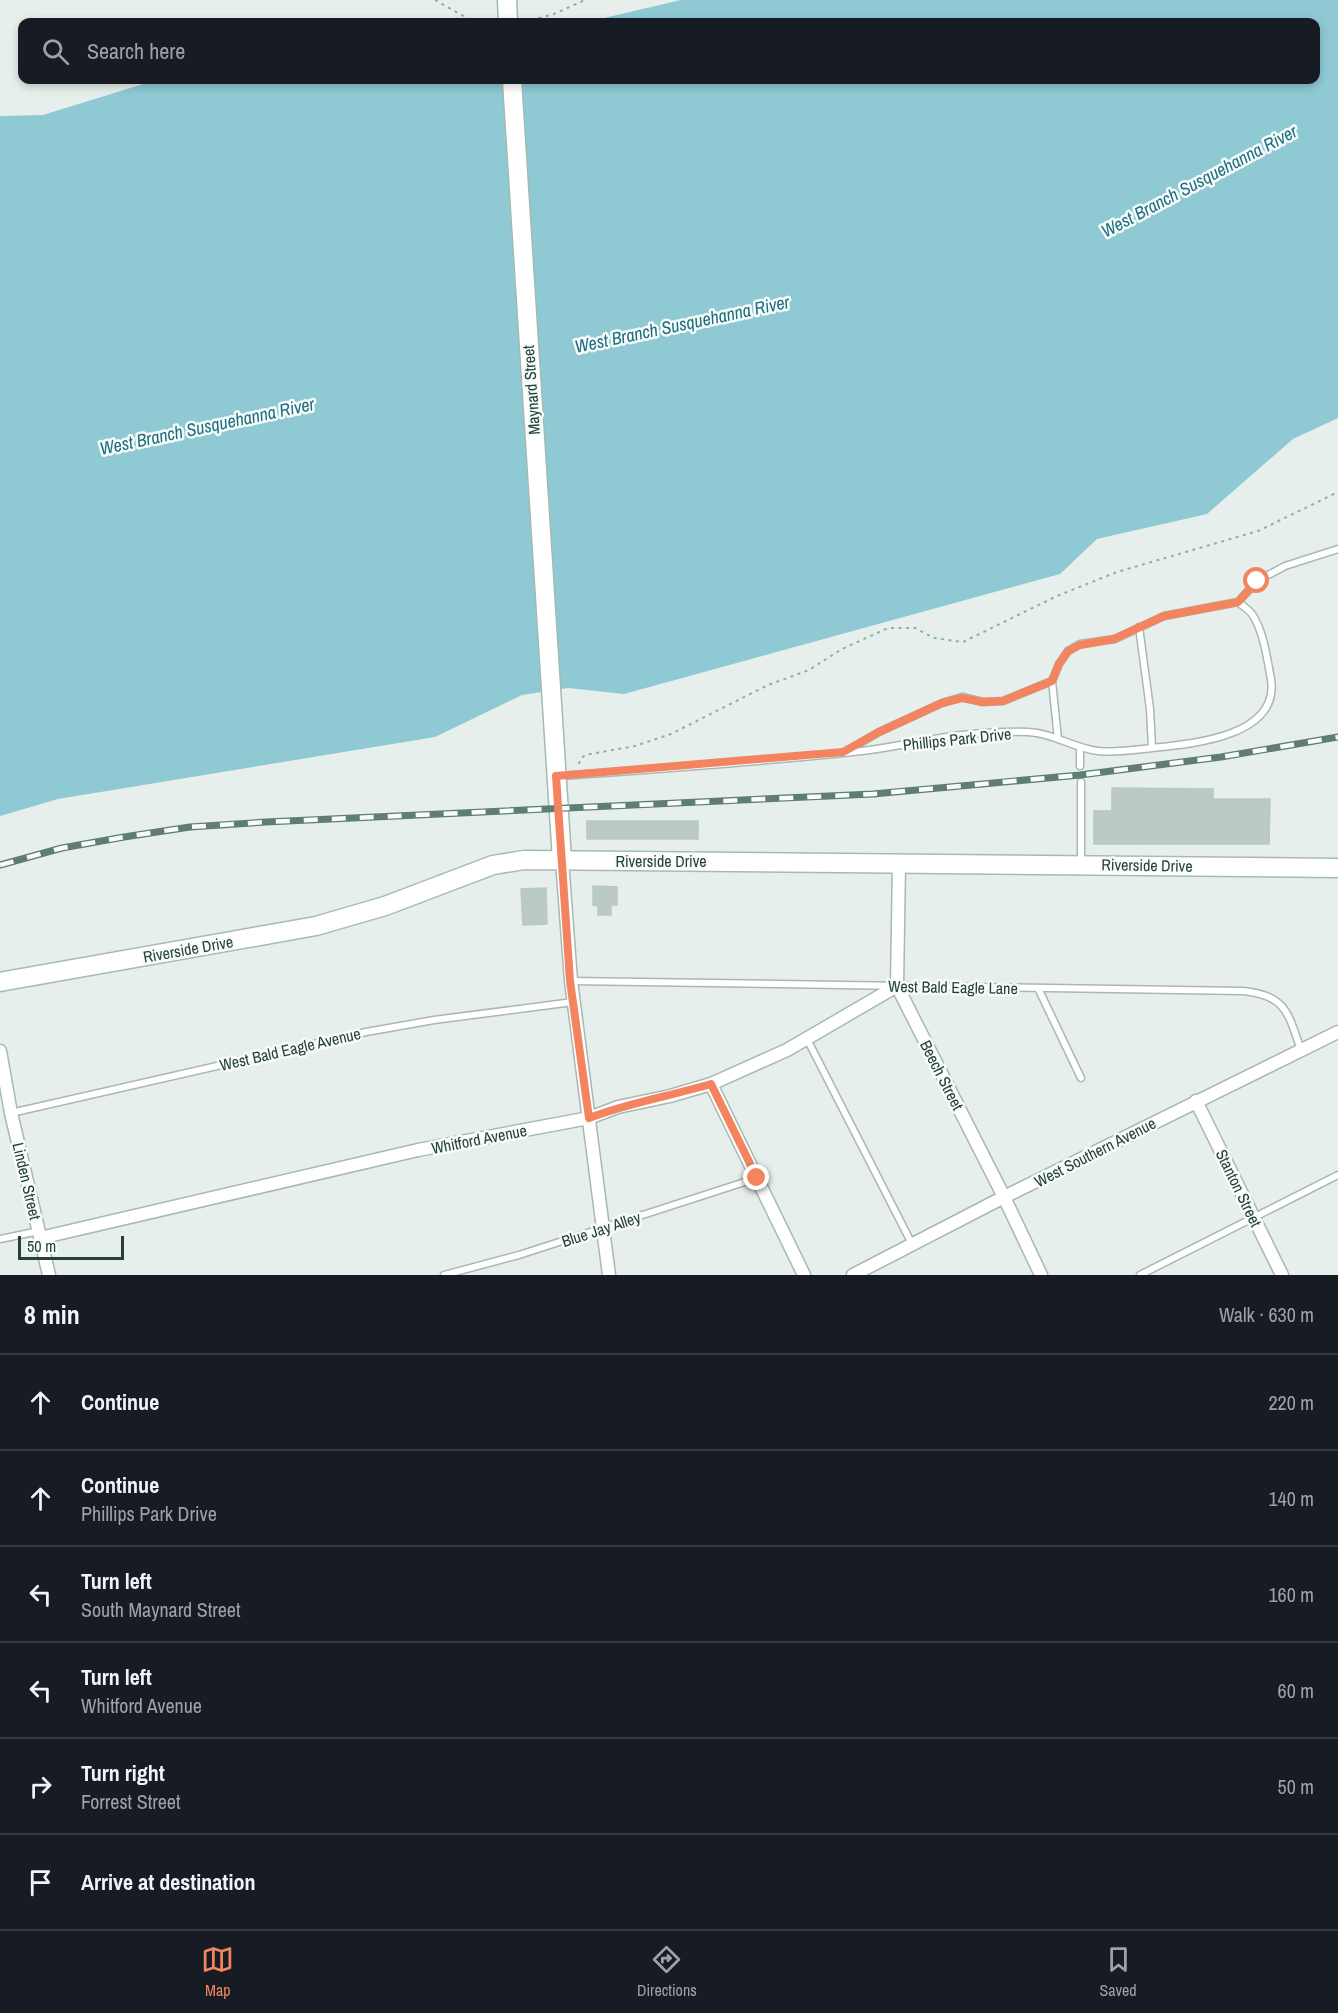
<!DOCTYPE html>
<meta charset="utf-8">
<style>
:root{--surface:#171b24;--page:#20242c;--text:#f1f3f6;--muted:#9ea1a6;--line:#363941;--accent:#f4845f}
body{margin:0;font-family:"Archivo Narrow",sans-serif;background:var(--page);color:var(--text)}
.scale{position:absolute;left:18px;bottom:15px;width:106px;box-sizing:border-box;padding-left:6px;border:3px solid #24423a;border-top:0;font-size:16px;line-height:21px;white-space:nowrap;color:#24423a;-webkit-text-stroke:4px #f7fbf9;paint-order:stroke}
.stop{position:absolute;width:18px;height:18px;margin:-14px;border:4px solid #f4845f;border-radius:50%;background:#fff}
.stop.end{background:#f4845f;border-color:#fff;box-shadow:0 2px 6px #0008}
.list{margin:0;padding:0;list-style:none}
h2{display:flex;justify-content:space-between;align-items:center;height:78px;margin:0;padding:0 24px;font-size:26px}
h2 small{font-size:20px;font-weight:400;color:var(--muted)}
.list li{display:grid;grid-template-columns:39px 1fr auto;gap:18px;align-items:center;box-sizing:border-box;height:96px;padding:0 24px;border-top:2px solid var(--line)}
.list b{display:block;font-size:22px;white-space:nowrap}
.list p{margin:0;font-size:20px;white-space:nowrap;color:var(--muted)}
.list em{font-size:20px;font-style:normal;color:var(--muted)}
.icon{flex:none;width:33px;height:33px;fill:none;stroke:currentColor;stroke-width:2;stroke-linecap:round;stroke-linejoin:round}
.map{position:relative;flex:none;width:1338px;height:1275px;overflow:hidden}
.search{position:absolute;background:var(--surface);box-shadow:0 3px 9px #0003;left:18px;right:18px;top:18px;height:66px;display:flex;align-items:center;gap:15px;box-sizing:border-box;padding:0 21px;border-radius:12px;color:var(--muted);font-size:22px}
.sheet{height:654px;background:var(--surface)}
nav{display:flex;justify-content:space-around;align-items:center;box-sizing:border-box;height:84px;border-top:2px solid var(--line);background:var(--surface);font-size:16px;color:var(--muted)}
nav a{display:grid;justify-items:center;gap:3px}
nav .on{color:var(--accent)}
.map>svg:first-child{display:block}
.water{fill:#8ec9d4}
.building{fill:#bbcac4;stroke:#b8c9c2;stroke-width:1.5}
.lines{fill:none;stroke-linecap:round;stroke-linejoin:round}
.service-casing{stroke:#a8b8b2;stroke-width:9}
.minor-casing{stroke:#a8b8b2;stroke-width:15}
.secondary-casing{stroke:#a4bbb3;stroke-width:21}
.path{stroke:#86b3a5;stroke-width:2;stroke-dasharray:3 4.5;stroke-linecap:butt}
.service{stroke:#fff;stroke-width:6}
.minor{stroke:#fff;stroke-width:12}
.secondary{stroke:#fff;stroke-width:18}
.rail-casing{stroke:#5f7d75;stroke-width:7}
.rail{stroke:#f7fbf9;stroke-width:4.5;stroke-dasharray:14;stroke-linecap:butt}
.route{stroke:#f4845f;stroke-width:8}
.labels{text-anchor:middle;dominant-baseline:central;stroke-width:5;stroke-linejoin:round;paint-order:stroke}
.street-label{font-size:16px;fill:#24423a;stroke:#f7fbf9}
.water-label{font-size:18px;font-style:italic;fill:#1c6f80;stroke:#f7fbf9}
</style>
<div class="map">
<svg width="1338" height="1275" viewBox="0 0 1338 1275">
<rect width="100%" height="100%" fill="#e6efeb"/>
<path class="water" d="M681,0H1338V418L1293,439L1207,514L1097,539L1060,574L624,694L568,688L522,695L435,737L58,799L0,816V116L43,115L156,80H1316V22H587Z"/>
<path class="building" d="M1112,788L1213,789V799H1270L1269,844H1094V811H1112Z
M587,821H698V839H587Z
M593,886L617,887V905H611V915H598V906L593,905Z
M546,888L547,924L523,925L521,889Z"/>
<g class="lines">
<g class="service-casing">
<path id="service" d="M1238,602L1257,581L1285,566L1338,549
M1139,627L1150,709L1152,748
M1058,739L1052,681L1059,664L1068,651L1080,644L1115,639L1164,616L1238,602
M847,751L879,732L942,703L962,697L983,702L1003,701L1052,681
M1080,766V748
M560,776C661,769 762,762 862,751C895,747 928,739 961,735C983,733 1006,731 1028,732C1053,733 1073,748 1098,751C1116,753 1134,750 1152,748C1191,744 1280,737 1271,679C1267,659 1264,632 1252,614C1249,610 1243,606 1238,602
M1081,782V864
M571,981L1243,991C1286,995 1288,1013 1301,1050
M1038,988L1081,1078
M807,1039L912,1244
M11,1113L366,1032L434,1020L573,1002
M0,1239L39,1231
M444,1275L519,1255L757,1178
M1140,1275L1338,1175"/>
</g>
<g class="minor-casing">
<path id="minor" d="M562,860L571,981L609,1275
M899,863L897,986L1004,1197L1041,1275
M0,1051L11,1113L49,1275
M711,1084L804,1275
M1196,1101L1282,1275
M40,1238L418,1150L589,1118L618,1107L670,1096L711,1084L787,1050L897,986
M853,1275L1004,1197L1338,1032"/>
</g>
<g class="secondary-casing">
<path id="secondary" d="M507,0L508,22
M512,80L562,860
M0,982L316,926L385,906L493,865L524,860L1338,868"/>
</g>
<path class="path" d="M435,0L474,22
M524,22L554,14L585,0
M579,764L580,760L585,755L635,746L671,734L768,685L809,670L842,649L888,628H915L934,638L963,642L1057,596L1117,572L1258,531L1338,492"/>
<use href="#service" class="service"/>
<use href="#minor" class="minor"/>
<use href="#secondary" class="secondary"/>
<g class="rail-casing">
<path id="rail" d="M0,865L62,848L124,837L190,827L266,822L873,794L1080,775L1221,757L1338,737"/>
</g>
<use href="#rail" class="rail"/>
</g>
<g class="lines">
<path class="route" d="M757,1178L711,1084C670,1096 628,1103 589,1118L570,981L556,776L843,752L879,732L942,703L962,698L983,702L1003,701L1052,681L1059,664L1068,651L1080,645L1114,639L1164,616L1238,602L1257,581"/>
</g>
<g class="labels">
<g class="street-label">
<text transform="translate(531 390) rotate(-94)">Maynard Street</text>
<text transform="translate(957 739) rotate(-6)">Phillips Park Drive</text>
<text x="661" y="861">Riverside Drive</text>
<text transform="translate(1147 865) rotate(1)">Riverside Drive</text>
<text transform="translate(188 949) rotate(-10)">Riverside Drive</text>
<text transform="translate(953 987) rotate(1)">West Bald Eagle Lane</text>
<text transform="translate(290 1049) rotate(-13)">West Bald Eagle Avenue</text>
<text transform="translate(942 1075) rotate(63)">Beech Street</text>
<text transform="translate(479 1139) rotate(-11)">Whitford Avenue</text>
<text transform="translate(1095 1152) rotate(-27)">West Southern Avenue</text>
<text transform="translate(27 1181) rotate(77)">Linden Street</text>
<text transform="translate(1239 1188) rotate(64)">Stanton Street</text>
<text transform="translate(601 1229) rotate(-18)">Blue Jay Alley</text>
</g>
<g class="water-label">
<text transform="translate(1199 181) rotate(-28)">West Branch Susquehanna River</text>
<text transform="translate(682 324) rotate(-12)">West Branch Susquehanna River</text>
<text transform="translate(207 426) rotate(-12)">West Branch Susquehanna River</text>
</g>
</g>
</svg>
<div class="scale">50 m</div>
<div class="stop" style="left:1257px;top:581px"></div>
<div class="stop end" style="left:757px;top:1178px"></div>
<div class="search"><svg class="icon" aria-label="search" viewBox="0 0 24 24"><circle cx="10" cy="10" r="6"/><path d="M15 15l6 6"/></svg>Search here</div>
</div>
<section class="sheet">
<h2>8 min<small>Walk · 630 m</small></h2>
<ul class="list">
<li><svg class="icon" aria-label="ahead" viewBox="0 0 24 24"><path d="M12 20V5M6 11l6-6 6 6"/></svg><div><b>Continue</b></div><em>220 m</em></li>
<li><svg class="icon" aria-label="ahead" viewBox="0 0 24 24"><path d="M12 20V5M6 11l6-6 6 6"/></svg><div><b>Continue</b><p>Phillips Park Drive</p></div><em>140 m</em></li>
<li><svg class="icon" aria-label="left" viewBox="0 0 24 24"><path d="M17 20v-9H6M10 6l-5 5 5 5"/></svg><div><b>Turn left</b><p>South Maynard Street</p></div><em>160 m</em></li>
<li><svg class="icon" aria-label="left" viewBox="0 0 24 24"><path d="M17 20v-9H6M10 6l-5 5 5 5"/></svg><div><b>Turn left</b><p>Whitford Avenue</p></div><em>60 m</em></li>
<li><svg class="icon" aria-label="right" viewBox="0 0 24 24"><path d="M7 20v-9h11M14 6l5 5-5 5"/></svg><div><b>Turn right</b><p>Forrest Street</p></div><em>50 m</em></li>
<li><svg class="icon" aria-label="arrive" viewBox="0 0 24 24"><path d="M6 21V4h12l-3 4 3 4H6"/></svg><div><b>Arrive at destination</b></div></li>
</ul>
</section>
<nav>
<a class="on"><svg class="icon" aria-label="map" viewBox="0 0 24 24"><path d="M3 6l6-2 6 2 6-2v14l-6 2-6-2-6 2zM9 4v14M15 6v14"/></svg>Map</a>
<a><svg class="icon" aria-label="directions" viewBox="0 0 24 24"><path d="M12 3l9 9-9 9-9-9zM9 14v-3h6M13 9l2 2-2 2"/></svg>Directions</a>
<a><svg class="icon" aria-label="saved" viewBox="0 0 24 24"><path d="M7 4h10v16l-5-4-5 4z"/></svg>Saved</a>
</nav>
